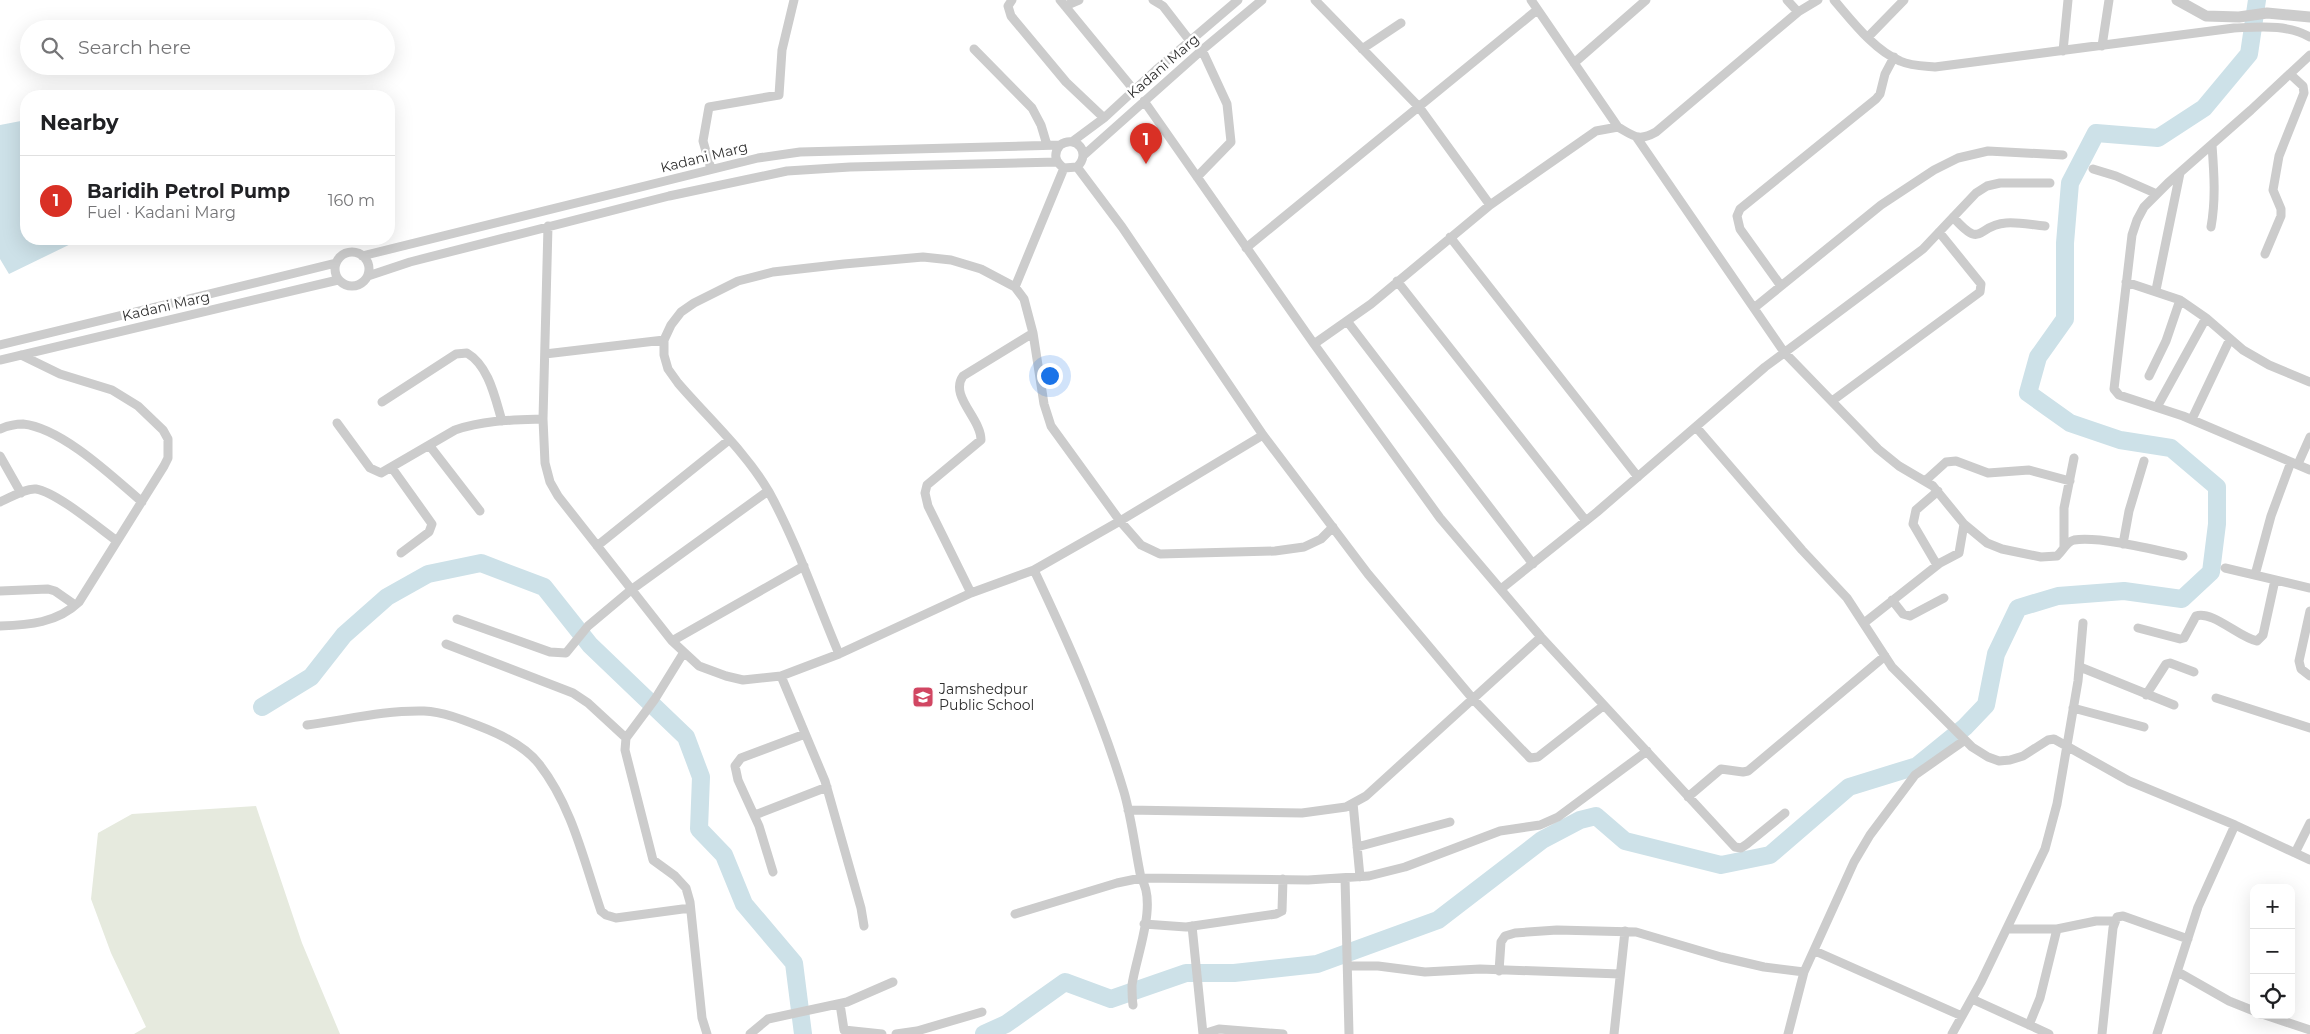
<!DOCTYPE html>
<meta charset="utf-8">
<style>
:root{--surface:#fff;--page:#f2f2f2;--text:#202124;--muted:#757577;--line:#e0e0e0;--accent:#d93025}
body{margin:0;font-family:Montserrat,sans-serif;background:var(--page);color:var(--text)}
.controls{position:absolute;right:15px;bottom:15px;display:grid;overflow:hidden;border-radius:10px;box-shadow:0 5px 20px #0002}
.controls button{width:45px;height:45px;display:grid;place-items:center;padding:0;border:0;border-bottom:1px solid var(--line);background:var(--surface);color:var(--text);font:25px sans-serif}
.you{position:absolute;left:1049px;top:375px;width:18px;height:18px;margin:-12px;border:4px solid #fff;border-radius:50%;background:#1a73e8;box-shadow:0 0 0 8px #1a73e833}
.badge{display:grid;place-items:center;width:32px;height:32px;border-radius:50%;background:var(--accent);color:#fff;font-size:16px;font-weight:700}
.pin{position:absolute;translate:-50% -41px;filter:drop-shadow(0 1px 2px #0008)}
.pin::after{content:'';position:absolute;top:26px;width:18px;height:15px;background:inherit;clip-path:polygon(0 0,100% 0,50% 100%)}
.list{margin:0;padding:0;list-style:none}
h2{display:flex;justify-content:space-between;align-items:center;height:65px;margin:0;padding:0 20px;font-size:21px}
h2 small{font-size:16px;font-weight:400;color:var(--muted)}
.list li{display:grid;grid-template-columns:32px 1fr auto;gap:15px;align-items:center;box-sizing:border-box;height:90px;padding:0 20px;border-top:1px solid var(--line)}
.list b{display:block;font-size:19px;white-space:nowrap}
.list p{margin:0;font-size:16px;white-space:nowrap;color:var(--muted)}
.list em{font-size:16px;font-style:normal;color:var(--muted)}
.icon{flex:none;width:28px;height:28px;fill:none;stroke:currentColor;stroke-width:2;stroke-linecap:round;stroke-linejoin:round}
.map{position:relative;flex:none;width:2310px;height:1034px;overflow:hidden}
.search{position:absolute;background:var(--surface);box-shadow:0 5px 20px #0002;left:20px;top:20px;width:375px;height:55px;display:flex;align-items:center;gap:12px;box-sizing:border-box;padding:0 18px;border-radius:28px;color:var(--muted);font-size:19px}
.panel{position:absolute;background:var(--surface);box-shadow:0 5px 20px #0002;left:20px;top:90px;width:375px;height:155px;border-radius:20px}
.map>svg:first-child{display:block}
.green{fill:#e6eade}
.water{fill:#cde1e8}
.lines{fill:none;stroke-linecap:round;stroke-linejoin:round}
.river{stroke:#cde1e8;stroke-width:18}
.minor{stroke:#ccc;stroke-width:9}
.tertiary{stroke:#ccc;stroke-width:11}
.labels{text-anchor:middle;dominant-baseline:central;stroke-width:5;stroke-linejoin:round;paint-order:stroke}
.street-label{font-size:14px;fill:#2f2f2f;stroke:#fff}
.poi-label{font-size:14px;fill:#2f2f2f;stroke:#fff;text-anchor:start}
</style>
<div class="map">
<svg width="2310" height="1034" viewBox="0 0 2310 1034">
<rect width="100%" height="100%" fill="#fff"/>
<path class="green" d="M256,806L302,943L340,1034H134L146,1027L111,953L91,899L98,833L132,814Z"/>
<path class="water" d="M26,120V239H81L9,274L0,259V125Z"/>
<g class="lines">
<path class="river" d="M262,707L311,677L344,635L387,597L428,574L481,563L544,587L590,645L686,737L701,777L699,829L724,855L744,904L794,963L803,1034
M984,1034L1006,1024L1065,982L1111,999L1186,973H1234L1317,964L1438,920L1542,840L1580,820L1596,816L1625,841L1721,865L1770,855L1849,787L1917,766L1965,727L1986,705L1996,654L2018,608L2058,596L2124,591L2182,599L2211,572L2217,524V487L2171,448L2120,440L2070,423L2028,393L2038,357L2065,319V243L2070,183L2096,133L2158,138L2204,108L2249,54L2257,0"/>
<path class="minor" d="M1012,0L1008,6L1011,16L1066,82L1104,118
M1060,0L1134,90
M1153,0L1163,6L1190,41
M1315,0L1419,107L1490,205
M1531,0L1618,127
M1787,0L1798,12
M1834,0C1853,22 1874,50 1900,61C1911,66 1924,66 1935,67L2234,28C2260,27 2287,24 2310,37
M1065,6L1079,0
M1868,37L1904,0
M2102,46L2109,0
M974,49L1032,108L1041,125L1047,145
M1362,49L1401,23
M2063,51L2068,0
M2310,55L2251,110L2168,183L2144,207L2137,220L2132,235L2114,389L2119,395L2183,416L2310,470
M1574,63L1646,0
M1144,101L1314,344L1440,518L1541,637L1735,847L1741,848L1747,844L1785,813
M1637,138L1784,352L1878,449L1899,466L1933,486L1964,524L1987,543L2002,549L2041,557L2057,556C2063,551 2066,542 2074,540C2100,536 2155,550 2183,556
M1073,141L1104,118L1156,70L1238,0
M1084,155L1202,50L1262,0
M1077,167L1122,227L1263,435L1368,574L1473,699L1530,758L1538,757L1603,706
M711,169L703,141L709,107L779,95L782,50L794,0
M2093,169L2116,176L2157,194
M1197,177L1231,142L1227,104L1202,50
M1953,217C1983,251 1976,225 2006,223C2019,222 2032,225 2045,226
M548,226L543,419L545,463L550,482L558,496L672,641L699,666L726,676L743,680L781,676L839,654L971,593L1034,570L1120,521L1263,435
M2211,227C2216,199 2214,173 2212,145
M1450,237L1638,477
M1246,248L1537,10
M335 269a17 17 0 1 1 34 0a17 17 0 1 1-34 0Z
M2265,254L2281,216V209L2273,190L2279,156L2304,93L2303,86L2290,74
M362,256L758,158L800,152L1060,145C1076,134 1092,153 1077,167L1064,168C1055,162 1053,154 1060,145
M368,276L410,262L669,196L787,171L850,167L1057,162
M1397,281L1586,521
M2126,282L2180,300L2206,318L2243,350L2269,365L2310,382
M1781,286L1740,229L1737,216L1740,209L1876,99L1880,94L1885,74L1894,57
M1015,287L1064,168
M2156,290L2180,173
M1754,308L1881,205L1934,170L1958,158L1988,151L2063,155
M1347,321L1533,564
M1314,344L1371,304L1490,205L1596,131L1618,127C1634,136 1638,142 1656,132L1798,12L1818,0
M0,345L336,263
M545,354L664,340
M0,360L338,280
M2149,376L2166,341L2180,300
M1832,401L1980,292L1981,284L1939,232
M382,402L456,354L467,353C489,366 495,398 502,421
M2157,407L2206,318
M2192,419L2230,339
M337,423L370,468L381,473L455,430C484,420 513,420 543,419
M1696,427L1802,550L1847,598L1892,667L1972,747L1988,757L1999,761L2010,760L2023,756L2048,740L2054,739L2129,781L2235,825L2310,860
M0,429C7,426 15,424 23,424C62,428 113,477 142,502
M429,445L480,511
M0,456L21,493
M2298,464L2310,437
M392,468L432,524L429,532L401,553
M1925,481L1946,462L1956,461L1988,473L2029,470L2070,481
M0,502C10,498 25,488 36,489C56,492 99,528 117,541
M2123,544L2129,511L2144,461
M597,546L729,440
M2064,547V508L2074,458
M1937,565L1913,524L1916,510L1938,491
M2225,568L2310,588
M1034,570C1068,642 1101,715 1124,792C1132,820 1135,849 1141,878C1158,904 1136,956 1132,985C1132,991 1132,998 1133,1005
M2255,575L2271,516L2291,462
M1501,589L1597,512L1765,367L1923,249L1976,193L1987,186L2000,183H2050
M0,591L48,589L55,591L75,605
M971,593L928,506L925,493L927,485L981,440C981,418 949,396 963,376L1033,333
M1892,600L1903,614L1910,616L1944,598
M2310,611L2299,661L2301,669L2310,676
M457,619L550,652L566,653L588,626L631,590L768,491
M1864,623L1940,563L1959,553L1964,524
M0,626C29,625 57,623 79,602L164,466L168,458V439L163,430L138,406L112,390L60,374L21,355
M2138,628L2180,639L2184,638L2196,616C2212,610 2240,638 2257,641L2263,635L2275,580
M672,641L804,566
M446,644L573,693L588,703L626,738
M684,652L655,699L626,738L625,750L653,860L675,876L686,888L690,902L702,1018L707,1034
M839,654C816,600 797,543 769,492C746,452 708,418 678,383L668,369L664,355V340L671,325L681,312L694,303L738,281L773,272L844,264L923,257L951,260L981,269L1015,287L1024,299L1033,333L1044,404L1051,426L1120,521L1141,545L1160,554L1275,551L1304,547L1321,539L1333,527
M2080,667L2174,705
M781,676L825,781L861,908L864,926
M2146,695L2166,664L2170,663L2194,672
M2216,698L2310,728
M2073,708L2144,727
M307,725C345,720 385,710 424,711C443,712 461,719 479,726C500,734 525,746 539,764C572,806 584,861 601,911L606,915L616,918L690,908
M1688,797L1721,769L1743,772L1748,771L1885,656
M1353,803L1360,877
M1128,810L1302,813L1346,807L1366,796L1541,637
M755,815L827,787
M1357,847L1450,822
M2295,853L2310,823
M773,872L759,826L738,780L735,766L741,758L805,734
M1345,878L1349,1034
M1015,914L1117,883L1141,878L1308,880L1369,876L1405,867L1500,831L1540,825L1558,817L1647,751
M1144,924L1186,927L1276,914L1282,911L1283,879
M1192,926L1203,1034
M2008,929H2057L2096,921H2115
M1815,951L1962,1016
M1348,966H1378L1425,972L1480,969L1620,974
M1499,971L1501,942L1505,936L1515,933L1557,930L1636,932L1721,957L1764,967L1804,972L1854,862L1870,835L1915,775L1965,740
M2178,972L2229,1001L2254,1011
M1972,999L2049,1034
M840,1004L844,1030L882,1034
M2265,1015L2310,1030
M2029,1025L2040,998L2057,929
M750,1034L768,1019L847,1002L893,982
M896,1034L917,1031L982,1012
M1203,1034L1219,1029L1283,1034
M1614,1034L1625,931
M1788,1034L1804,972
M1952,1034L1981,982L2045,849L2057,804L2078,681L2083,623
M2102,1034L2113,928L2117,917L2123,916L2188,939
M2157,1034L2198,907L2235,825"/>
<path class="tertiary" d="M2177,0L2206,16L2239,17L2267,13L2310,17"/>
</g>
<defs>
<g id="school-square" transform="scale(1.125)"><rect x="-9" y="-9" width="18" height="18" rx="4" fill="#d14662" stroke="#fff"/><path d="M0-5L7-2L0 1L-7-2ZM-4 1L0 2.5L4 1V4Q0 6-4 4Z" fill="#fff"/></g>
</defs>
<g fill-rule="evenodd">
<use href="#school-square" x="923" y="697"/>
</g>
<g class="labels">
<g class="street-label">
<text transform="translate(1163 66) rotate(-41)">Kadani Marg</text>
<text transform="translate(704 157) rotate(-14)">Kadani Marg</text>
<text transform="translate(166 306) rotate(-13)">Kadani Marg</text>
</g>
<g class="poi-label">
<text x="939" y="689">Jamshedpur<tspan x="939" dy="16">Public School</tspan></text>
</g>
</g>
</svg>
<div class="controls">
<button>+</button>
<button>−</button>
<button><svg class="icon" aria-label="locate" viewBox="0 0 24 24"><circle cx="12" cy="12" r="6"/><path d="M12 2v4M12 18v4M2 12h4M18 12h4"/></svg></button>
</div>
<div class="you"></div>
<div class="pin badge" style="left:1146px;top:164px">1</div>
<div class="search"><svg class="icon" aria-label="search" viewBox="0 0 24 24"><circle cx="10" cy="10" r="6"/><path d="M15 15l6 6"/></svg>Search here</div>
<section class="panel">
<h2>Nearby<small></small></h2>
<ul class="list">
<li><span class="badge">1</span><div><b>Baridih Petrol Pump</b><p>Fuel · Kadani Marg</p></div><em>160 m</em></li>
</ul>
</section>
</div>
